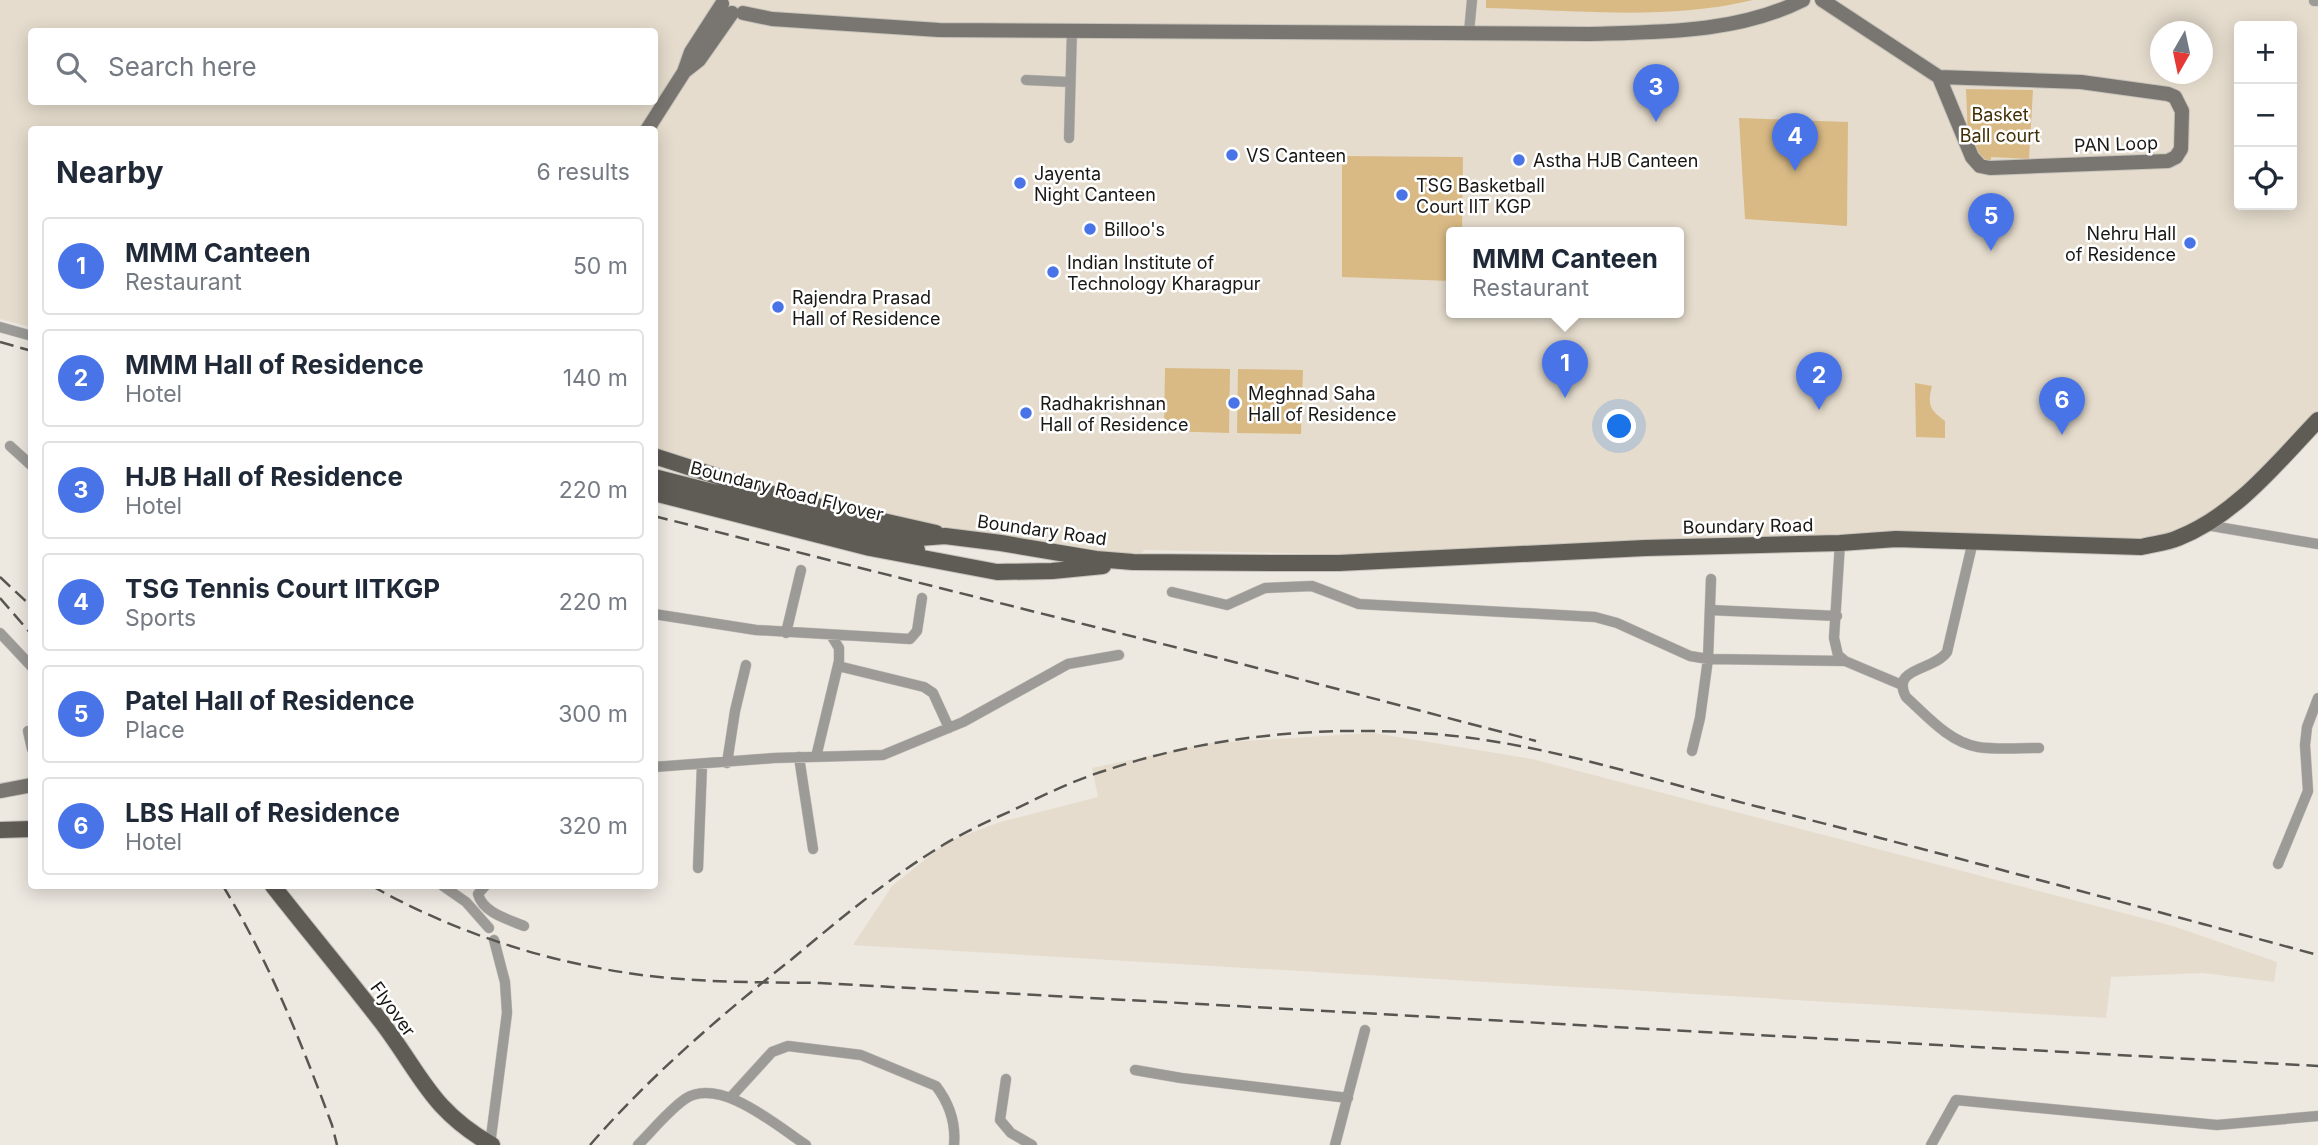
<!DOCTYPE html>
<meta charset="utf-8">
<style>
:root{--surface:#fff;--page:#f2f2f3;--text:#1f2937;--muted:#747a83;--line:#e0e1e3;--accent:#4974e7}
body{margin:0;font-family:Inter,sans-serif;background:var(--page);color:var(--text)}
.controls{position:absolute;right:21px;top:21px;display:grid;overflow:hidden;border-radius:7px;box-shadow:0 4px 18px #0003}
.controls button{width:63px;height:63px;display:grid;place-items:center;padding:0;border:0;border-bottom:2px solid var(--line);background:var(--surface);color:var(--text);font:35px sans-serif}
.compass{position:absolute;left:2150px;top:21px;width:63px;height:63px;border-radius:50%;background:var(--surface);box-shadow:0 4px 18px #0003;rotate:189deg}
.you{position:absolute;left:1620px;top:427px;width:24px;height:24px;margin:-18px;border:5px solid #fff;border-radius:50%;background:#1a73e8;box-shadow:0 0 0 10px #1a73e833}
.badge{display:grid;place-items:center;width:46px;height:46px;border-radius:50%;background:var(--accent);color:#fff;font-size:23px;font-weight:700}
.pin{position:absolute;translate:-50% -58px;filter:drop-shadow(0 2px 4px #0008)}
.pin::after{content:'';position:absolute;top:37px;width:24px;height:21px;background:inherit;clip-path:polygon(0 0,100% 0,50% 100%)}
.popup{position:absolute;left:1446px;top:227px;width:238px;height:91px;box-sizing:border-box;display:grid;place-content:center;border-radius:7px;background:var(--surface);filter:drop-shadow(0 2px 5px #0005);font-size:23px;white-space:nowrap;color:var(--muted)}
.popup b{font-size:26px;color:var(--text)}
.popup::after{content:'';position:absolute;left:50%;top:100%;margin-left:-14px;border:14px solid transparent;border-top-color:var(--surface)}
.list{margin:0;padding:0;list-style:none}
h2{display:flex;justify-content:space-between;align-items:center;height:91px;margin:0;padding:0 28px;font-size:30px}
h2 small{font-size:23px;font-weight:400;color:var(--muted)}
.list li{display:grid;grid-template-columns:46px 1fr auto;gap:21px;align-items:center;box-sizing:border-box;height:98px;margin:0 14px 14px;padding:0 14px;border:2px solid var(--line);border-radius:7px}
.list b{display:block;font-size:26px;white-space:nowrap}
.list p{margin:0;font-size:23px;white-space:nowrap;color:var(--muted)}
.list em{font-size:23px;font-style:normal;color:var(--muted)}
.icon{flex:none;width:38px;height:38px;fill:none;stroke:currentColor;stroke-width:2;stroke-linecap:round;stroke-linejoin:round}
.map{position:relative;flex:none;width:2318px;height:1145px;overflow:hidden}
.search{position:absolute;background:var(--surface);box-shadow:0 4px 18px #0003;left:28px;top:28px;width:630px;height:77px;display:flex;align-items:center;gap:18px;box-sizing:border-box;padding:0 24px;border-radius:7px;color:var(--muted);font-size:26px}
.panel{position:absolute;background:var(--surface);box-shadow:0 4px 18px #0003;left:28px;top:126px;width:630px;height:763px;border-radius:7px}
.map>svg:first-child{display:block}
.built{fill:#e5dccd;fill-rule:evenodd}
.green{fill:#d9ba85}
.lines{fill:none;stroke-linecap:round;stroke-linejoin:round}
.street-casing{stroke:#c7c3bb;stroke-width:11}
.secondary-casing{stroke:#c7c3bb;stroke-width:16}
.primary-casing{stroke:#c7c3bb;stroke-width:18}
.street{stroke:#9d9b98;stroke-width:10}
.secondary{stroke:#797671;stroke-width:14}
.primary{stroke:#5f5c56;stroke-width:16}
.rail{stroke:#585651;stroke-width:2.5;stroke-dasharray:14 7;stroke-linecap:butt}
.poi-dot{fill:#4974e7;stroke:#fff;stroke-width:2.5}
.labels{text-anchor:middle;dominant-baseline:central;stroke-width:5;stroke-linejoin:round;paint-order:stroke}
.park-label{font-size:18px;fill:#422e04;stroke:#fff}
.street-label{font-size:18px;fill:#191815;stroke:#fff}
.poi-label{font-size:18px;fill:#191815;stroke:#fff;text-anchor:start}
</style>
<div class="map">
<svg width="2318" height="1145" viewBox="0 0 2318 1145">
<rect width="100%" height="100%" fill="#ede8e0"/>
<path class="built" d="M0,0H2318V412L2246,489L2194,523L2170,534L2138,540L2063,536L1704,540L1329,558L1323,554L1145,550L1137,556L1086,553L897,520L850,510L655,452L654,130H32L31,327L0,319ZM2239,26H2292V205H2239ZM32,32H654V102H32ZM2160,32H2202V74H2160ZM1451,232H1679V312H1451Z
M1374,733L1532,759L2173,926L2277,962L2274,982L2203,973L2111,977L2106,1018L853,945L892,886L947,842L1000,822L1098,797L1092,768L1210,743Z"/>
<path class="green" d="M1486,0H1753C1666,21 1574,10 1486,8Z
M1966,89L2033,90L2029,159L1991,157V161L1977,157L1968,139Z
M1739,118L1848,122L1847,226L1745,219Z
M1342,156L1463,157L1462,232H1451V281L1342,277Z
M1165,368L1230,369L1229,433L1164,431Z
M1238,369L1303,370L1301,434L1237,433Z
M1915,383L1932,386C1927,405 1930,410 1945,421V438L1916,437Z"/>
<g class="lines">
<g class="street-casing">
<path id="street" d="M2314,1H2318
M1469,32L1472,0
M1026,80L1070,82
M1069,138L1072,30
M0,327L32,336
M10,446L32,466
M2206,525L2318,544
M1973,541L1947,652C1934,671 1890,667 1906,697C1927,716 1949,742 1978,747C1997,750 2019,748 2039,748
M1840,543L1834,638L1838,655L1845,661L1902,685
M1172,592L1227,605L1265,588L1312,586L1359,604L1595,617L1617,623L1690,656L1708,659L1845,661
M1710,610L1837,616
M654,614L756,630L910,639L917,631L922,598
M0,633L32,667
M786,633L801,570
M838,666L924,687L933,693L949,728
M28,731L32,749
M1692,751L1700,718L1708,659L1711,579
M799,757L813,849
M816,757L839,661V648L831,635
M727,763L735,711L746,665
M654,767L774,758L883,755L963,722L1068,664L1119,655
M2278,864L2308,791L2305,745L2307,727L2318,698
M698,868L702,765
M443,886L466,902L489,928
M485,886L478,894C483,913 508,919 524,926
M1135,1070L1181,1078L1348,1098
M1006,1079L1000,1120L1011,1133L1032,1145
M731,1097L772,1052L788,1046L861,1055L936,1086C949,1103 956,1123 954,1145
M490,1145L507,1013L505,982L494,940
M638,1145C653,1130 668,1111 685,1099C720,1076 777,1126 806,1145
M1335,1145L1365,1030
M1931,1145L1956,1100L2217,1125L2318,1116"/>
</g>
<g class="secondary-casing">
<path id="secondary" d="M1822,0L1939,77L2081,82L2168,94L2175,97L2182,111L2181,149L2176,157L2168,161L1990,168L1980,166L1972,157L1939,77
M743,13L772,19L939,30L1589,34C1661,32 1737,33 1803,0
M685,71L699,60L732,13
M647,130L684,72L691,52L722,4
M0,791L32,785"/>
</g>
<g class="primary-casing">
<path id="primary" d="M654,456L794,501L936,533
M654,477L902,540L910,543L917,550
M654,493L870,548L997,572L1052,571L1103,566
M910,543L919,538L945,536L1001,543L1096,559L1133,562L1288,563H1339L1645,548L1840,543L1896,539L2141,547C2153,544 2167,543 2178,538C2236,515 2276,464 2318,420
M0,830L32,829
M273,886C309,932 347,977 383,1024C422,1076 431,1110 492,1145"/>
</g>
<use href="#street" class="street"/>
<use href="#secondary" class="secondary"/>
<use href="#primary" class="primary"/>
<path class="rail" d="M0,342L32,351
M654,516L1242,664L1536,741
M0,577L32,607
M0,598L32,635
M223,886C269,961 301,1042 332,1125L337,1145
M372,886C450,930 539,960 628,973C691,983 756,982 820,983L2318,1066
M590,1145C650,1076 720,1016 792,959C841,918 889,878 943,845C965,832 988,821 1011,811C1042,796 1074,780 1107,770C1211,735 1326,725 1435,734C1545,743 1652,780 1759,807C1946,854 2132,905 2318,955"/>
</g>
<g class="poi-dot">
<circle cx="1232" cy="155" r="7"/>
<circle cx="1519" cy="160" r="7"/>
<circle cx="1020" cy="183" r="7"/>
<circle cx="1402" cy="195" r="7"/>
<circle cx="1090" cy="229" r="7"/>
<circle cx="2190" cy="243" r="7"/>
<circle cx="1053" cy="272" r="7"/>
<circle cx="778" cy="307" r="7"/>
<circle cx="1234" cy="403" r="7"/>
<circle cx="1026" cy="413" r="7"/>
</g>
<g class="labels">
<g class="park-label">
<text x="2000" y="114">Basket<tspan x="2000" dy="21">Ball court</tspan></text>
</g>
<g class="street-label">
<text transform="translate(2116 144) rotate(-2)">PAN Loop</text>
<text transform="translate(787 491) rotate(14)">Boundary Road Flyover</text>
<text transform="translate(1748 526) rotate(-1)">Boundary Road</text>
<text transform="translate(1042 530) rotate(8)">Boundary Road</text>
<text transform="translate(393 1009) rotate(54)">Flyover</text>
</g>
<g class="poi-label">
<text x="1246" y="155">VS Canteen</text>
<text x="1533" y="160">Astha HJB Canteen</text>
<text x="1034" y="173">Jayenta<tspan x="1034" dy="21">Night Canteen</tspan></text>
<text x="1416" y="185">TSG Basketball<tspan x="1416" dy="21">Court IIT KGP</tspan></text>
<text x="1104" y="229">Billoo's</text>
<text x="2176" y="233" text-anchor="end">Nehru Hall<tspan x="2176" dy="21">of Residence</tspan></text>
<text x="1067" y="262">Indian Institute of<tspan x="1067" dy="21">Technology Kharagpur</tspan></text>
<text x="792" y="297">Rajendra Prasad<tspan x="792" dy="21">Hall of Residence</tspan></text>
<text x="1248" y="393">Meghnad Saha<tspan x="1248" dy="21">Hall of Residence</tspan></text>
<text x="1040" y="403">Radhakrishnan<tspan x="1040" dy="21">Hall of Residence</tspan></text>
</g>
</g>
</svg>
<div class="controls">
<button>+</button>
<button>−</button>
<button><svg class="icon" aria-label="locate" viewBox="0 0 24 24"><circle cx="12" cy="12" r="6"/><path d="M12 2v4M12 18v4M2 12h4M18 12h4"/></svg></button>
</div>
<svg class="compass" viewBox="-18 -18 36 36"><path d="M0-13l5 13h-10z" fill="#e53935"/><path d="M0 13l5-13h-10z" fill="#747a83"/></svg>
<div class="you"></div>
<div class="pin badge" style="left:1565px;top:398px">1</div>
<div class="popup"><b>MMM Canteen</b>Restaurant</div>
<div class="pin badge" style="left:1819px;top:410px">2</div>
<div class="pin badge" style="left:1656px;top:122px">3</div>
<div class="pin badge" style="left:1795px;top:171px">4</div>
<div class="pin badge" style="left:1991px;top:251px">5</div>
<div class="pin badge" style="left:2062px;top:435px">6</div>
<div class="search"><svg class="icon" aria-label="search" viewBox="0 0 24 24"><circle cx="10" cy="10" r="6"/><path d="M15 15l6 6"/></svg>Search here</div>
<section class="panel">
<h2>Nearby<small>6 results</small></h2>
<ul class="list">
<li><span class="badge">1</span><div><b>MMM Canteen</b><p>Restaurant</p></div><em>50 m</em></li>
<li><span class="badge">2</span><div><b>MMM Hall of Residence</b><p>Hotel</p></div><em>140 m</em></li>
<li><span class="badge">3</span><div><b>HJB Hall of Residence</b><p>Hotel</p></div><em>220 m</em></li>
<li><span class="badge">4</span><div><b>TSG Tennis Court IITKGP</b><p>Sports</p></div><em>220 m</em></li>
<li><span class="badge">5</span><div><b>Patel Hall of Residence</b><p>Place</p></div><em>300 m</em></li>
<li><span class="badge">6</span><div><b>LBS Hall of Residence</b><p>Hotel</p></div><em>320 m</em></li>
</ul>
</section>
</div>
